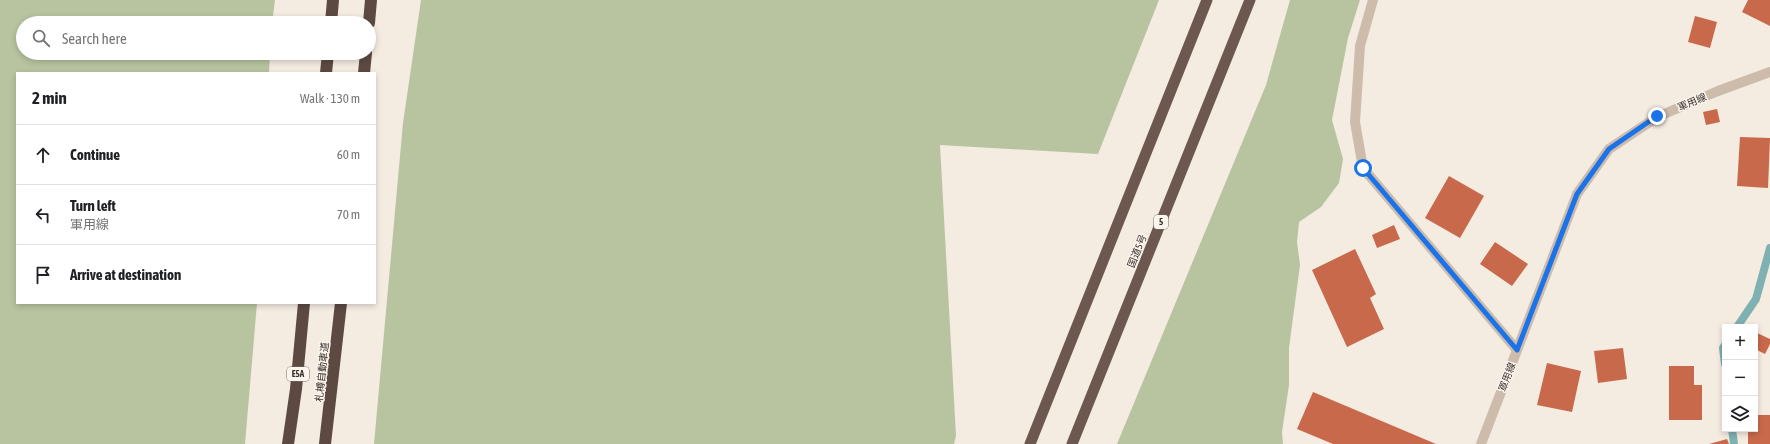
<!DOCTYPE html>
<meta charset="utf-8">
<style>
:root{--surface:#fff;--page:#f2f2f2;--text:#202124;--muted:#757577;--line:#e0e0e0}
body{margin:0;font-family:"Asap Condensed","Noto Sans JP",sans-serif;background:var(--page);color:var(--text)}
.controls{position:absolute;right:12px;bottom:12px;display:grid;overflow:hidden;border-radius:0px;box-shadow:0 2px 6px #0003}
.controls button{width:36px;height:36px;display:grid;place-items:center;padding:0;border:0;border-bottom:1px solid var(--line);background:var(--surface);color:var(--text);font:20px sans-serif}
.stop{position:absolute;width:12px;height:12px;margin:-9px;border:3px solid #1a73e8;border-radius:50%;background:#fff}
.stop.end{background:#1a73e8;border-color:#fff;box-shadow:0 1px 4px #0008}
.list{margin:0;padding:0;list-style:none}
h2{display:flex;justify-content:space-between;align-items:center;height:52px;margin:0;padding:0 16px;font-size:17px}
h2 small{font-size:13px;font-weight:400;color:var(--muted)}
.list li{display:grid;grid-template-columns:26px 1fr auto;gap:12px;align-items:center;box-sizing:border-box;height:60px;padding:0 16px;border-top:1px solid var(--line)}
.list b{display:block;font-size:15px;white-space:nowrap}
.list p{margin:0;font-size:13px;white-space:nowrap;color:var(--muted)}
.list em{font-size:13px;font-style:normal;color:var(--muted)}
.icon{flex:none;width:22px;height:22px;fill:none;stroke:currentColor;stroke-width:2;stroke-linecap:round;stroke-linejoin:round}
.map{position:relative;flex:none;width:1770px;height:444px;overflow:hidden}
.search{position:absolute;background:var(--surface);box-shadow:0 2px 6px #0003;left:16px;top:16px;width:360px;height:44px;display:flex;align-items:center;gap:10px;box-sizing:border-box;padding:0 14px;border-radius:22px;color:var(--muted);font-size:15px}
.panel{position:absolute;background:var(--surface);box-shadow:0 2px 6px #0003;left:16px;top:72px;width:360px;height:232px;border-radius:0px}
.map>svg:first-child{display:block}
.green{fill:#b8c4a0}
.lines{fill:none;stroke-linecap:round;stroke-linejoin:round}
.stream{stroke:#7fb0b2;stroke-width:8}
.building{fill:#c8694b}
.minor{stroke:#cdbbac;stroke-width:10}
.trunk{stroke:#6c584f;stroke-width:11}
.motorway{stroke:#5c4a42;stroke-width:12}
.route{stroke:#1a73e8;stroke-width:5}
.labels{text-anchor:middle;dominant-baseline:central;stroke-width:3;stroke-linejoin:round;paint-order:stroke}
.shield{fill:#fbf5ee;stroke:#756b66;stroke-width:1}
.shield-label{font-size:9px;font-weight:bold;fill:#3b302b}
.street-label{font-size:10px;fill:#3b302b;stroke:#fbf5ee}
</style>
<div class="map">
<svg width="1770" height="444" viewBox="0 0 1770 444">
<rect width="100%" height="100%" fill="#f4ebe1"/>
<path class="green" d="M0,0H275L272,23H23V53H270L269,73H17V303H257L245,444H0Z
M421,0H1159L1098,154L940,145L956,436L954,444H374L403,123Z
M1290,0H1360L1348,38L1332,120L1343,159L1339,183L1321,207L1299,222L1297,242L1300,265L1289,348V385L1282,432L1283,444H1117L1266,85Z"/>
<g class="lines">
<path class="stream" d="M1737,327L1756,299L1770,248
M1725,345L1723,348L1725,364
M1732,429L1734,444"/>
</g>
<path class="building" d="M1748,0H1770V26L1742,12Z
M1695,16L1717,22L1710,48L1688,42Z
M1717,109L1720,122L1706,125L1703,112Z
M1740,137L1770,138L1768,188L1737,186Z
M1449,176L1484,196L1460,238L1425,218Z
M1394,225L1400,239L1377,248L1372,235Z
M1495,242L1528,264L1512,286L1480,264Z
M1355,249L1376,294L1370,298L1384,329L1347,347L1312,270Z
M1755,332L1770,339V344L1765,354L1755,349Z
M1623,348L1627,379L1598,383L1594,351Z
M1547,363L1581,371L1572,412L1537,405Z
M1669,366H1694V385H1702V420H1669Z
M1313,392L1436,444H1333L1297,429Z
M1755,415H1770V444H1748V429H1755Z
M1727,439L1729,444H1709Z"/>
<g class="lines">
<path class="minor" d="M1373,0L1360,46L1355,122L1363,168L1517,350
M1481,444L1577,194L1609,149L1657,117L1718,91L1770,72"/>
<path class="trunk" d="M1030,444L1207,0
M1072,444L1250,0"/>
<path class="motorway" d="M331,23L333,0
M369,23L371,0
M326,73L328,53
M364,73L366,53
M288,444L296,389L304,303
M325,444L341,303"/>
</g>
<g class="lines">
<path class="route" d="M1363,168L1517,350L1577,194L1609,149L1657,116"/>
</g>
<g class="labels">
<g class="shield">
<rect x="1154" y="215" width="14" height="14" rx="3"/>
<rect x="287" y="367" width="22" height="14" rx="3"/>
</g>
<g class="shield-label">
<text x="1161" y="222">5</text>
<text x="298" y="374">E5A</text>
</g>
<g class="street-label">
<text transform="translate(1692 102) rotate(-23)">軍用線</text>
<text transform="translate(1137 251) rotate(-68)">国道5号</text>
<text transform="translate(322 372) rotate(-84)">札樽自動車道</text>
<text transform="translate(1507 377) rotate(-69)">軍用線</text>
</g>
</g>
</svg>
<div class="controls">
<button>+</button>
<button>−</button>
<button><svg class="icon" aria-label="layers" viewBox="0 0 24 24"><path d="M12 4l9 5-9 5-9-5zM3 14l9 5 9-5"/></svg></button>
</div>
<div class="stop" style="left:1363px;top:168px"></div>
<div class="stop end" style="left:1657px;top:116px"></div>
<div class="search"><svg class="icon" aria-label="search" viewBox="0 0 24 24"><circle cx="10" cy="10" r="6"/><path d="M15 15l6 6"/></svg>Search here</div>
<section class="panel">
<h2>2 min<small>Walk · 130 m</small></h2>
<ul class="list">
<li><svg class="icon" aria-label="ahead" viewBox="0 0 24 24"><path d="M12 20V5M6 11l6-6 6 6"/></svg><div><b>Continue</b></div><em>60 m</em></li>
<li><svg class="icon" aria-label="left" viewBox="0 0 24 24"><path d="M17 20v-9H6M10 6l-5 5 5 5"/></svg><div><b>Turn left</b><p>軍用線</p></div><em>70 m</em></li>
<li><svg class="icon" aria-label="arrive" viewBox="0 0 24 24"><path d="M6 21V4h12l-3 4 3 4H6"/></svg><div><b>Arrive at destination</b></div></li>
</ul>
</section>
</div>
